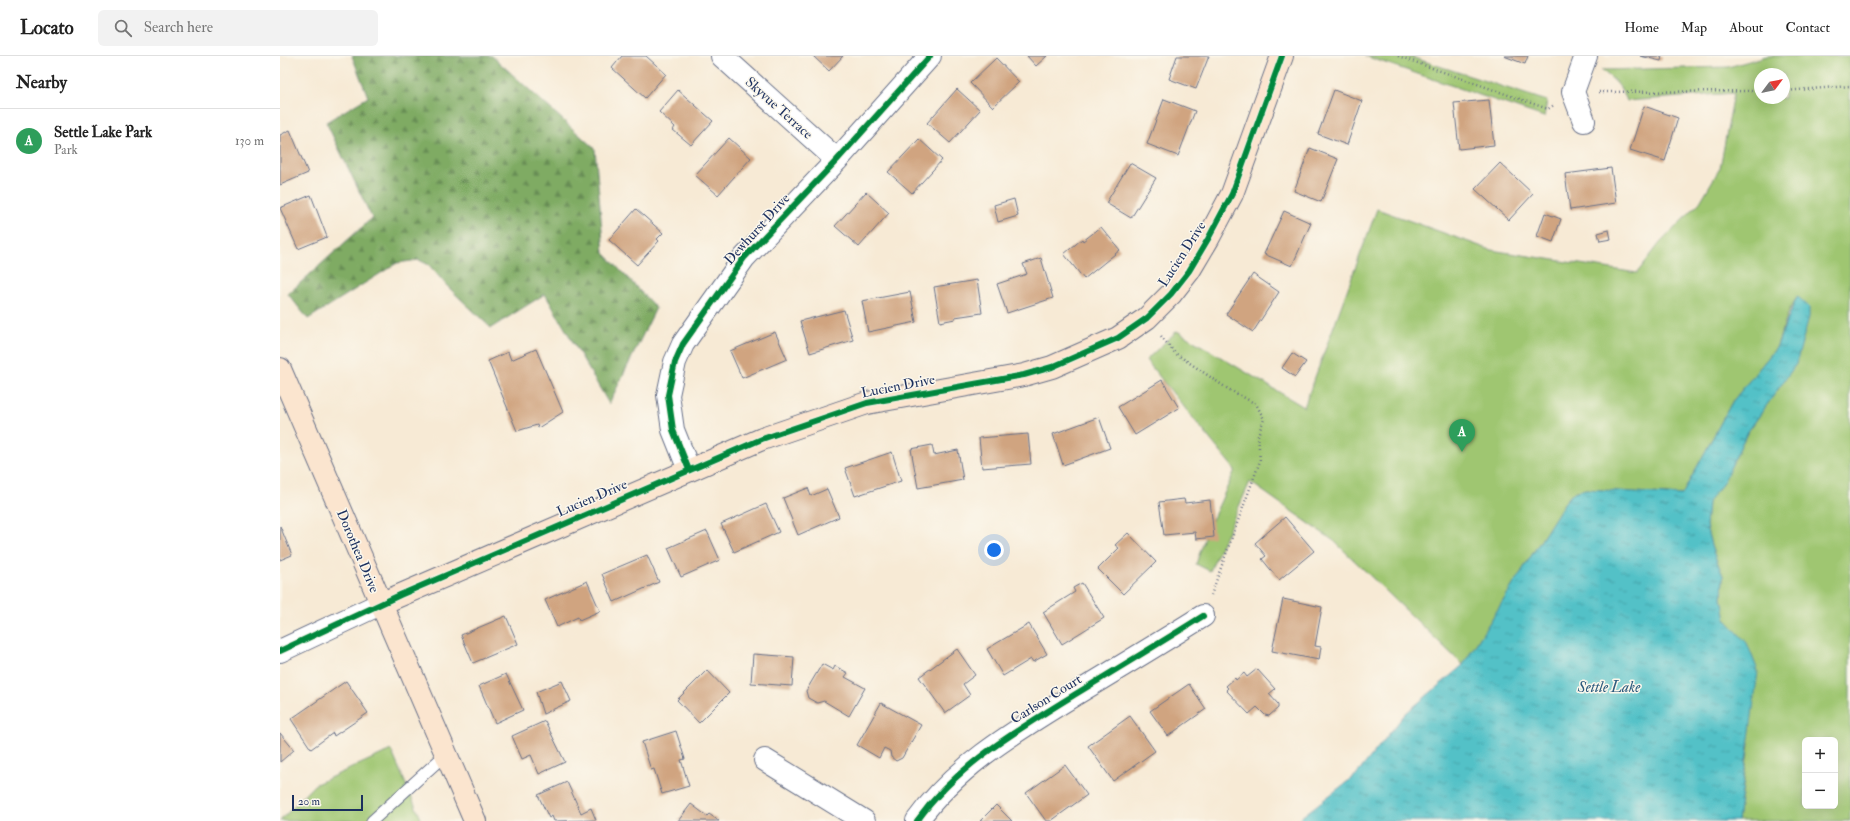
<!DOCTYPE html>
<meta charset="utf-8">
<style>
:root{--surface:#fff;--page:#f2f2f2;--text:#222;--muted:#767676;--line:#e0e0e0;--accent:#d93025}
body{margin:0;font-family:"IM FELL Double Pica",serif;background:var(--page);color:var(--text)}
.controls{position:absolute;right:12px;bottom:12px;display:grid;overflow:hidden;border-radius:6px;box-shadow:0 4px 16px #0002}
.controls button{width:36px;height:36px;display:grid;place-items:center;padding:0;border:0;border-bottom:1px solid var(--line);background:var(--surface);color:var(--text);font:20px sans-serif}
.compass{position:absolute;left:1474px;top:12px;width:36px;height:36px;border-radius:50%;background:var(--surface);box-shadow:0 4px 16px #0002;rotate:58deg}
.scale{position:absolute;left:12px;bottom:10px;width:71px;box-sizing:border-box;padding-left:4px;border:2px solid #1b2f5e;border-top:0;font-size:11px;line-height:14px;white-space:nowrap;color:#1b2f5e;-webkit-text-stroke:3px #fbf7ec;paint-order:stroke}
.you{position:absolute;left:714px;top:494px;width:14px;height:14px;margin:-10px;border:3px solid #fff;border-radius:50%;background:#1a73e8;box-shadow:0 0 0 6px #1a73e833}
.badge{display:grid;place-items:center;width:26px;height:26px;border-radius:50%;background:var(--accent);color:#fff;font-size:13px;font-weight:700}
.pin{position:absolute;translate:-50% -33px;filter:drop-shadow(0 1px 2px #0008)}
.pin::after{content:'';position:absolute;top:21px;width:14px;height:12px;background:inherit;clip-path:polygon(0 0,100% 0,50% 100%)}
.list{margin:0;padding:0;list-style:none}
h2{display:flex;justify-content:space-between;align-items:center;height:52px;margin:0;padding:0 16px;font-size:17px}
h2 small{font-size:13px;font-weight:400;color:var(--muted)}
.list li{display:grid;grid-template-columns:26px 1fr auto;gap:12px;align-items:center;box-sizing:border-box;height:64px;padding:0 16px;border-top:1px solid var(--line)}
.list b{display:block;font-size:15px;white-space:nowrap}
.list p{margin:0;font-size:13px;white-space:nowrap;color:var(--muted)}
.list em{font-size:13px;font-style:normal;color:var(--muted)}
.icon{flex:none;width:22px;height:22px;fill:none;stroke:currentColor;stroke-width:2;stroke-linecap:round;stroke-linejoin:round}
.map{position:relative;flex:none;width:1570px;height:765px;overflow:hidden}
header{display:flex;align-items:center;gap:24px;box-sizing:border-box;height:56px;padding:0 20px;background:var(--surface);border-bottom:1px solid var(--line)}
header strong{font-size:19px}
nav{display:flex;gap:22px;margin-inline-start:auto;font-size:14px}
.search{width:280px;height:36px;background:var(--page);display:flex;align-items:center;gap:10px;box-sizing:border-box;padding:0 14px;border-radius:6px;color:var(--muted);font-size:15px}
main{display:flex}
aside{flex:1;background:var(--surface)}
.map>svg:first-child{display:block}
.forest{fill:url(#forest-firs);stroke:#4d6d60}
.park{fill:#9fc671;stroke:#5d7a68;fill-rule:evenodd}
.water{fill:url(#water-ripples);stroke:#377892}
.building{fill:#d0a480}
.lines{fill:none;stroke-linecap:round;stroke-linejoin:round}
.lane-casing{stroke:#687088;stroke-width:13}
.street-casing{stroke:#687088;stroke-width:24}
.secondary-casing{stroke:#687088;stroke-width:24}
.path{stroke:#687088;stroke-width:2.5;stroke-dasharray:1 3;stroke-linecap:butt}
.lane{stroke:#fff;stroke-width:11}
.street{stroke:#fff;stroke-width:22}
.secondary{stroke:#fbe5cf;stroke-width:22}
.cycleway-casing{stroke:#fbf7ec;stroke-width:8}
.cycleway{stroke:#00873e;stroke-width:6}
.labels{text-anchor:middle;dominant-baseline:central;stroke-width:3;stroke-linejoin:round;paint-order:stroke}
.street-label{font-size:14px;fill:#1b2f5e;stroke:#fbf7ec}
.water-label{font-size:15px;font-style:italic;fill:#2c5b7e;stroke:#fbf7ec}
</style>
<header>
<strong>Locato</strong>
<div class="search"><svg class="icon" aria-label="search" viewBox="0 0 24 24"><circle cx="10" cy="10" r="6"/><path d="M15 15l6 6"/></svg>Search here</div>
<nav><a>Home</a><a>Map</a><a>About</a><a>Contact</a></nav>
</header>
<main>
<aside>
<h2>Nearby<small></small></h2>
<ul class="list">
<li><span class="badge" style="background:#2e9e5b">A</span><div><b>Settle Lake Park</b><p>Park</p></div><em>130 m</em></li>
</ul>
</aside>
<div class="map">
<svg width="1570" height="765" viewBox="0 0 1570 765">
<defs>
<pattern id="forest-firs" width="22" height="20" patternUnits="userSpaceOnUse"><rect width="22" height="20" fill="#7fab63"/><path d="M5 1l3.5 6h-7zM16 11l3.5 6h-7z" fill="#678c55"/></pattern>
<pattern id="water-ripples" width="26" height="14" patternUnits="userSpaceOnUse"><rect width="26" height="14" fill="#53c1c7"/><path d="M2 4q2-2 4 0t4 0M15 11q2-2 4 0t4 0" fill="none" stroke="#449da5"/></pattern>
</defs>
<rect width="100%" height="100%" fill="#fbf7ec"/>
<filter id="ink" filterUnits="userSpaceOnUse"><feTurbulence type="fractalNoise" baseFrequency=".025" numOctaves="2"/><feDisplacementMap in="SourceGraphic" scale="8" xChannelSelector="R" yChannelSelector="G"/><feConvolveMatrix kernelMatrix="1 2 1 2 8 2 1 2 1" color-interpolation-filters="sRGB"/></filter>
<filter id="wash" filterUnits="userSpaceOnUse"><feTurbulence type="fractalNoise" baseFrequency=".012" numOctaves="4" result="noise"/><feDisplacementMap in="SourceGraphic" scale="16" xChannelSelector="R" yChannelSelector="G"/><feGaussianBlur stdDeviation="0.9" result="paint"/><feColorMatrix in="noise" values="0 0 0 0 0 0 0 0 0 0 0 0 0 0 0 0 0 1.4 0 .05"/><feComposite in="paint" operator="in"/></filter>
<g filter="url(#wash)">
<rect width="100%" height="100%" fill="#f7ead5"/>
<path class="forest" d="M72,0H212L315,93L324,197L376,252L329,348L265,238L211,272L168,231L149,209L139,204L117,207L28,263L8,238L92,162L46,66L88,41Z"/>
<path class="park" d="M1085,0H1128L1267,45L1264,61Z
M1487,0H1570V765H1458L1469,689L1456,576L1446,564L1442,542L1443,520L1432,493L1426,470L1428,445L1443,427L1467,377L1516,308L1517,241L1509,255L1496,292L1452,346L1402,439L1306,433L1294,436L1285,446L1183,609L1054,485L970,426L930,515L916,508L928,473L955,414L866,304L897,275L1024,351L1097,153L1211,194L1357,217L1380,187L1420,146L1440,112L1454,37L1347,45C1342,31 1334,23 1321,14L1448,11ZM1480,18H1504V42H1480ZM1525,684H1555V750H1525Z
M111,694L142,765H0L34,729Z"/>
<path class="water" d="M1517,240L1529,251V261L1516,308L1467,377L1443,427L1428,446L1426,470L1432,493L1443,520L1442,542L1446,564L1467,587L1478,615L1458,765H1016L1076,719L1125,658L1183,609L1285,446L1294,436L1306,433L1402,439L1452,346L1496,292Z"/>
<g id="blocks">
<path class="building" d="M342,0H366L386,18L365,42L332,12Z
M533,0H563L549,15Z
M747,0H767L756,10Z
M897,0H929L916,33L889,23Z
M1224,0H1248L1245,8Z
M1360,0H1382L1381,5Z
M716,2L739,26L713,51L690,27Z
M677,33L700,54L670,87L647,67Z
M398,34L433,65L411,89L393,74L395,71L379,56Z
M1054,34L1082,45L1067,89L1038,78Z
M884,43L915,55L898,100L867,88Z
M1209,44L1214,89L1179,93L1174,47Z
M1364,50L1398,62L1385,105L1350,94Z
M10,74L28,117L0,129V79Z
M449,82L471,102L438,139L415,119Z
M639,83L662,104L632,137L608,116Z
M1030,92L1058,103L1041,146L1014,135Z
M850,107L876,122L851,162L826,147Z
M1220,107L1253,138L1229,164L1195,133Z
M1331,112L1336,147L1290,154L1285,118Z
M586,136L609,157L579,191L555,170Z
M31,139L47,181L18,193L0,152Z
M734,143L738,160L718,166L714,149Z
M356,153L383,177L377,183L379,185L357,209L329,184Z
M1004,155L1031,167L1012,210L984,198Z
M1265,157L1281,163L1273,186L1257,180Z
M821,171L840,194L804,223L784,198L802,183L803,185Z
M1329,174L1331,183L1320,185L1318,177Z
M761,202L773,242L727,257L717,228L747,218L743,208Z
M973,218L999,236L973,276L946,258Z
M697,224L702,257L675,261V263L660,266L654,231Z
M630,236L636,266L588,276L582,245Z
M564,254L573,284L530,297L520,265Z
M495,276L507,303L462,322L450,295Z
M256,293L283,356L258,372L257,369L237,375L208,305L228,296L231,304Z
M1012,297L1026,306L1015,321L1002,312Z
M882,324L899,352L855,379L838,351Z
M819,361L830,392L783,409L773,378Z
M748,378L751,408L702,412L699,382Z
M652,389L654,399L678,394L683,424L638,432L631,393Z
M612,396L621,425L575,440L565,412Z
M528,432L531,440L547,433L559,461L518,479L503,442Z
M904,443L905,447L930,444L934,481L916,483L915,476L884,479L879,446Z
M486,448L499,476L454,496L441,468Z
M1005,461L1034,495L999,524L982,503L986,500L975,487Z
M0,470L12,499L0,504Z
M427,475L440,504L401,521L388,492Z
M848,477L876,506L843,538L818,513L839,492L835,489Z
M367,499L379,526L334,546L322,518Z
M307,525L320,555L299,564L298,561L277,571L265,544Z
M802,527L824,562L782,588L763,556L795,536L793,532Z
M1003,543L1042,551L1035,590L1041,591L1039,604L992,595Z
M226,560L238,588L193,607L181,579Z
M749,568L767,598L753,606L751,603L723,620L707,593Z
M677,593L695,619L683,628L690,639L665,657L639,621Z
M473,598L514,601L512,630L471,627Z
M542,608L553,614L555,610L568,617L565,621L585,632L569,660L544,645L537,647L528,642L526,635Z
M977,613L995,633L989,638L998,648V652L989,660L985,659L977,651L969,658L946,634L948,632L946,630L955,622L956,624L964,617L967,621Z
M427,614L449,637L419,667L397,644Z
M226,618L243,654L215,667L199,630Z
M66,625L88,657L54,680L53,677L31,693L11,663Z
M282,625L291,645L263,658L256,636Z
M909,628L926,653L888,680L870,655Z
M601,647L641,669L622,702L616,705L611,701L610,695L604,692L599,702L577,689Z
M850,660L875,695L833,725L808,690Z
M265,665L285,706L259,718L251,699L242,703L232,680Z
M396,675L405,703L401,704L409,730L382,738L374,713L371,714L362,686Z
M0,677L14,694L0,706Z
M785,709L807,739L771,765H766L746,737Z
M287,726L301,757L311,752L316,764L274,765L272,760L269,762L258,739Z
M411,748L427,760L429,758L439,765H398Z
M716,749L732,765H700Z"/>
</g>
</g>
<g filter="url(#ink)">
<use href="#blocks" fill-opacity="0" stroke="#687088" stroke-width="1"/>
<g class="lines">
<g class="lane-casing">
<path id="lane" d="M92,765L166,698"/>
</g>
<g class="street-casing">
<path id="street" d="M442,0L557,104
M1304,65L1293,36L1306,0
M409,414L393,374L388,339L395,306L403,288L464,202L557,104L650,0
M0,595L100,548
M485,704L584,765
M637,765C677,709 736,675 794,639C837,613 880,587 923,560"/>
</g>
<g class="secondary-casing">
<path id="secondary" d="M0,313L195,765
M100,548L482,383L587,347L744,319L772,311L838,282L867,262L891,238L909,215L928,183L952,138L1002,0"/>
</g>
<path class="path" d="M1118,0L1268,53L1274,49
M1504,35L1570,30
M1319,36L1480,35
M881,280L895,297L948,333L976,348L984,363L978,379L980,405L931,539"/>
<use href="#lane" class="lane"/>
<use href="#street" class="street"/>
<use href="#secondary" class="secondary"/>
<g class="cycleway-casing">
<path id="cycleway" d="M409,414L393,374L388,339L395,306L403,288L464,202L557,104L650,0
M0,595L120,539L482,383L587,347L744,319L772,311L838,282L867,262L891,238L909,215L928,183L952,138L1002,0
M637,765C677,709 736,675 794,639C837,613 880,587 923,560"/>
</g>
<use href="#cycleway" class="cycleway"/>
</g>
</g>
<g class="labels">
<g class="street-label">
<text transform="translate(499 52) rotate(42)">Skyvue Terrace</text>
<text transform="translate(477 173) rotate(-48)">Dewhurst Drive</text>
<text transform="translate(902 198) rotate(-57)">Lucien Drive</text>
<text transform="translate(618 330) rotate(-11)">Lucien Drive</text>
<text transform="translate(312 442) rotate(-23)">Lucien Drive</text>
<text transform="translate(78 495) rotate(67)">Dorothea Drive</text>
<text transform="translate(766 643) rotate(-32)">Carlson Court</text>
</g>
<g class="water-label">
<text x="1329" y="631">Settle Lake</text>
</g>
</g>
</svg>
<div class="controls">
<button>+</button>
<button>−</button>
</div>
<svg class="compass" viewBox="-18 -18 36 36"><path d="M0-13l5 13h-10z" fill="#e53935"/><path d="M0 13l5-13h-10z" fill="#767676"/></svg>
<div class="scale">20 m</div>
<div class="you"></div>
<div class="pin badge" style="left:1182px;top:396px;background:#2e9e5b">A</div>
</div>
</main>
